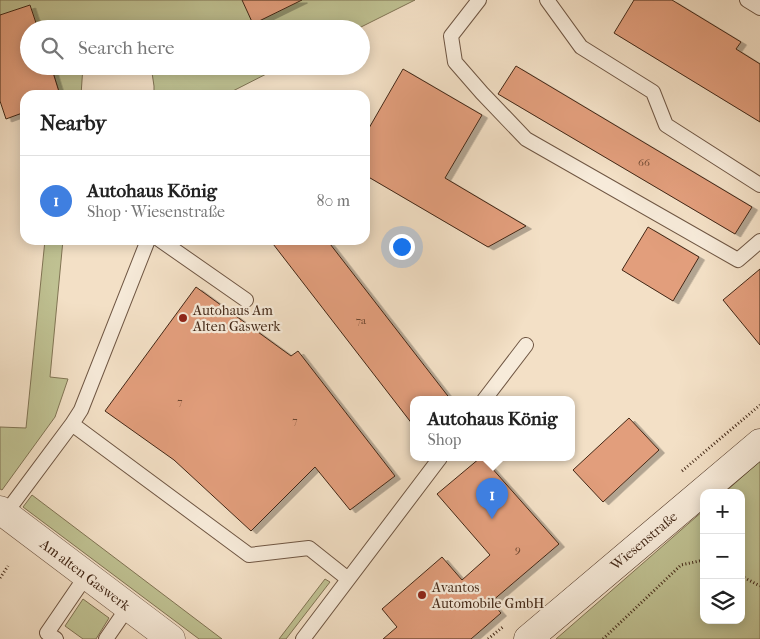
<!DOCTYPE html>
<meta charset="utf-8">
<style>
:root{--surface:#fff;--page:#f6f6f6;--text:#222;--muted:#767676;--line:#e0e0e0;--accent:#8f2418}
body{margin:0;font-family:"IM FELL French Canon",serif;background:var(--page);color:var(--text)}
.controls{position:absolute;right:15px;bottom:15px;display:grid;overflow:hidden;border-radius:10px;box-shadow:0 2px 12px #0003}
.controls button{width:45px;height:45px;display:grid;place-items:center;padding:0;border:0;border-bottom:1px solid var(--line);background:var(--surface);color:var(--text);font:25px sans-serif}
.you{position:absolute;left:401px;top:246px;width:18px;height:18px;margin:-12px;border:4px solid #fff;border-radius:50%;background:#1a73e8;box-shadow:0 0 0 8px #1a73e833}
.badge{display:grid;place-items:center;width:32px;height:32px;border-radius:50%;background:var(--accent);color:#fff;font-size:16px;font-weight:700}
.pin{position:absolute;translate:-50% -41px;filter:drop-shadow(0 1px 2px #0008)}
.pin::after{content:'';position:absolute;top:26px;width:18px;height:15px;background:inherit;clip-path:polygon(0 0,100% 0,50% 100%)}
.popup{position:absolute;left:410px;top:396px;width:165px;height:65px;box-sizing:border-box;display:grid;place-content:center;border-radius:10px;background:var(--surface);filter:drop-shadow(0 1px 4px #0005);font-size:16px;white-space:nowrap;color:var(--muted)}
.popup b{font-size:19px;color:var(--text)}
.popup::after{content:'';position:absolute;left:50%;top:100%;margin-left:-10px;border:10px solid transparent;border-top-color:var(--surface)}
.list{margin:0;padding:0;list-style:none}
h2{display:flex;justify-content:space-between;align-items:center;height:65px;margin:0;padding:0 20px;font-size:21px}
h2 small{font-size:16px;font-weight:400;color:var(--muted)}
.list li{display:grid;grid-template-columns:32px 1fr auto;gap:15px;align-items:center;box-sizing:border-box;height:90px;padding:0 20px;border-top:1px solid var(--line)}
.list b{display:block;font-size:19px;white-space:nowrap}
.list p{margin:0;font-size:16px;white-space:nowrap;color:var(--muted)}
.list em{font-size:16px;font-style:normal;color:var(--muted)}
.icon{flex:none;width:28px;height:28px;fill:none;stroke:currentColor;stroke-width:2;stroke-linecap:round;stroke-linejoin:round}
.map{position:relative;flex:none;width:760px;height:639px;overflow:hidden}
.search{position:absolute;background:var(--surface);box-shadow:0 2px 12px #0003;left:20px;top:20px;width:350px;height:55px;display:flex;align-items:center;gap:12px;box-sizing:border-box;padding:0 18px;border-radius:28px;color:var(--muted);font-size:19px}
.panel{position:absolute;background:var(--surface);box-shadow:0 2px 12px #0003;left:20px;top:90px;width:350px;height:155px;border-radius:15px}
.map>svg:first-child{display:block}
.green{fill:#bfc192;stroke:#817454}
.building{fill:#e29e7b;stroke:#432817;filter:url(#shadow)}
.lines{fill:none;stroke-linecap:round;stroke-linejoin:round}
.lane-casing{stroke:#6f5643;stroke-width:16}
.street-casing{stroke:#6f5643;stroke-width:29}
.secondary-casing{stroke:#432817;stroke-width:29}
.path{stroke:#432817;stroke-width:3;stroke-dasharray:1 2.5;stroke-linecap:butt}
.lane{stroke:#f7ebda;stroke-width:14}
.street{stroke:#f7ebda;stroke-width:28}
.secondary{stroke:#f7ebda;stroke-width:28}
.poi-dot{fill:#8f2418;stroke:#f7ebda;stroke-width:2}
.labels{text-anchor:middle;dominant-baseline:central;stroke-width:4.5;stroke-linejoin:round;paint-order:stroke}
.number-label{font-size:11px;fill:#6b4630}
.poi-label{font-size:14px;fill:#432817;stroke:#f7ebda;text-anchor:start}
.street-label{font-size:14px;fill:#432817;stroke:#f7ebda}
</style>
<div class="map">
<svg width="760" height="639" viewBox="0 0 760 639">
<defs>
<filter id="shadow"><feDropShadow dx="5.5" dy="3" stdDeviation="0" flood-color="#0004"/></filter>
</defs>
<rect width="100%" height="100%" fill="#f3e0c6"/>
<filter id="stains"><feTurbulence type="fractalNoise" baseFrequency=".004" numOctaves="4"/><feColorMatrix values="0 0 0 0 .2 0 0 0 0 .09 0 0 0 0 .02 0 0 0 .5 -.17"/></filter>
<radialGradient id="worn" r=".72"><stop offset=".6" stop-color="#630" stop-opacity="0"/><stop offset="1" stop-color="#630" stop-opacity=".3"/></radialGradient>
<path class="green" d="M0,0H415L357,29H38L0,15Z
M51,66H83L81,95H60Z
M151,66H282L225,95H154V86Z
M45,240H63L50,377L68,379L55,417L2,490L0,489V427L26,428Z
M760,461V639H556L704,510V620H741V493H724Z
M32,495L222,639H199L23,507Z
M325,579L330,582L286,639H279Z
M83,599L109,618L96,639H83L65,626Z"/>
<path class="building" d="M242,0H302L253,24Z
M634,0H672L741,42L736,49L760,64V122L614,33Z
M30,5L38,29H29V66H51L60,95H25V112L6,119L0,101V15Z
M516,66L752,207L735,234L498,94Z
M403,69L482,115L445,178L526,226L488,247L365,175V135Z
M648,227L699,257L673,301L622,270Z
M270,240H327L451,400H413V425Z
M760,269V345L723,300Z
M196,287L291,356L298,351L395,476L350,510L315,467L251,531L174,460L105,411Z
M629,418L659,450L603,502L573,470Z
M480,458H483L559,544L491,602L501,613L471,639H383L397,627L382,609L442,557L462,580L490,555L437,494Z"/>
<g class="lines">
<g class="lane-casing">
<path id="lane" d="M479,0L451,36L455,62L482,93L526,139L738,260L760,241
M547,0L581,47L653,92L666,125L760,185
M747,0L760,8
M160,240L246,300
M484,400L526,345
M72,424L249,555L309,548L348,579
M5,514L72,424L81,410L148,240
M56,639L47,633L86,576
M106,639L128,607
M303,639L440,458"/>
</g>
<g class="street-casing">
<path id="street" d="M0,510L171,639"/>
</g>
<g class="secondary-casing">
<path id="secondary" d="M528,639L760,443"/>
</g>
<path class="path" d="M682,471L760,405
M741,576L760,586
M0,578L8,566
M488,639L504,626
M603,639L681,565L704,560"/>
<use href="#lane" class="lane"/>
<use href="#street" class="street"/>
<use href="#secondary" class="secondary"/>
</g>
<g class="poi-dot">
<circle cx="183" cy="318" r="5"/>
<circle cx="422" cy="595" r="5"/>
</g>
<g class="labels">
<g class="number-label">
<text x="644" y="162">66</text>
<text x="361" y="320">7a</text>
<text x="180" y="401">7</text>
<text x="295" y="420">7</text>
<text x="518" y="549">9</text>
</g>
<g class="poi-label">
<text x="193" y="310">Autohaus Am<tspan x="193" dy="16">Alten Gaswerk</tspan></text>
<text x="432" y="587">Avantos<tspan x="432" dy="16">Automobile GmbH</tspan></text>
</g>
<g class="street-label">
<text transform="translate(644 541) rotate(-40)">Wiesenstraße</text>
<text transform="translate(85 575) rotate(37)">Am alten Gaswerk</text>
</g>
</g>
<rect width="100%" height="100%" filter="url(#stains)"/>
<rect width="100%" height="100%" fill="url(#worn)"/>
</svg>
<div class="controls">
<button>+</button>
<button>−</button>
<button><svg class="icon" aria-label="layers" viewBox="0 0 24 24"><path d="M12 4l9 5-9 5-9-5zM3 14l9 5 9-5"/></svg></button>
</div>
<div class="you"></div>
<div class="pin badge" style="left:492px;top:519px;background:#3f7fe0">1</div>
<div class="popup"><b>Autohaus König</b>Shop</div>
<div class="search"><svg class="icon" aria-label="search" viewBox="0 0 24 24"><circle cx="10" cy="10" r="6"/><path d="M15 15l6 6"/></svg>Search here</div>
<section class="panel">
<h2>Nearby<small></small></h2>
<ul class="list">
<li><span class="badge" style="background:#3f7fe0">1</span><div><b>Autohaus König</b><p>Shop · Wiesenstraße</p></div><em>80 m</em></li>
</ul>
</section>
</div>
